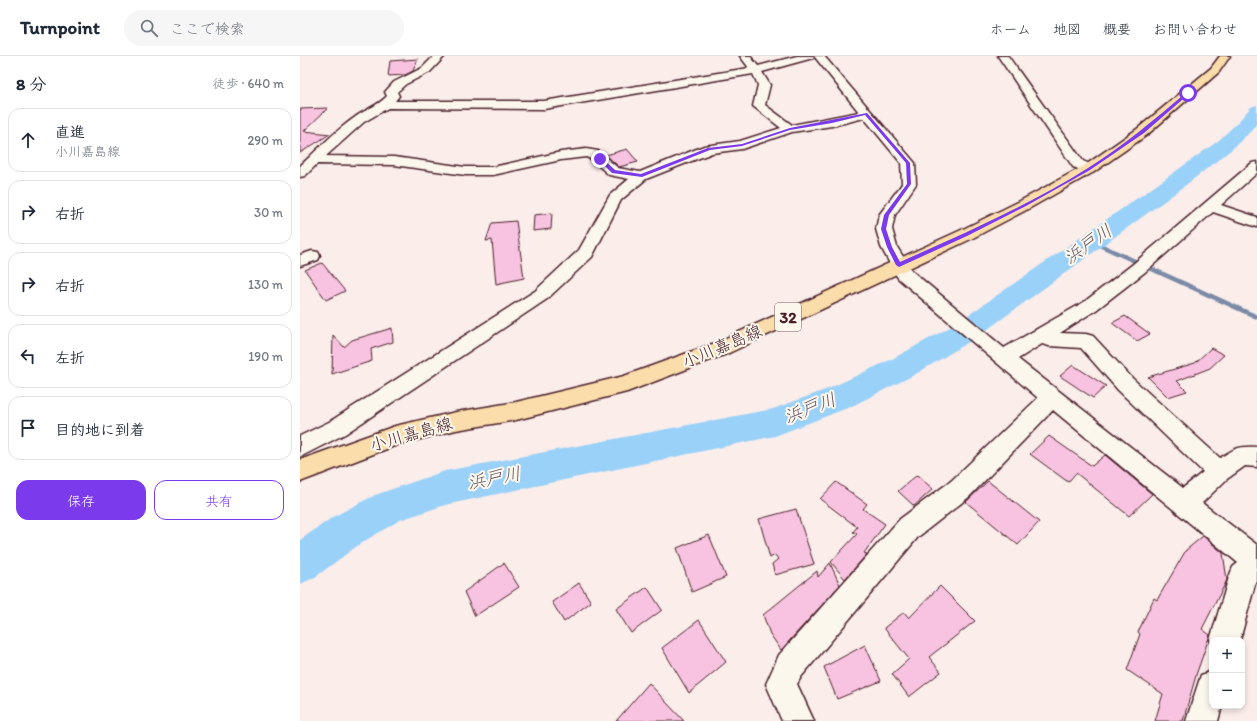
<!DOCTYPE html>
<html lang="ja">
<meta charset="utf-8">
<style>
:root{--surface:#fff;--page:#f6f6f7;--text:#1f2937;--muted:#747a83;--line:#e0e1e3;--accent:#7c3aed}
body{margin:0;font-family:Itim,"Klee One",sans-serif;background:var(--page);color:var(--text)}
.controls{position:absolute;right:12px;bottom:12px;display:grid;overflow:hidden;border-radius:8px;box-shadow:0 2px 6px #0003}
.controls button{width:36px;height:36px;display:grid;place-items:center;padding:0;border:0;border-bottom:1px solid var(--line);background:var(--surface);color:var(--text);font:20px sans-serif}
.stop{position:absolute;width:12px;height:12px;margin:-9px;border:3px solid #7c3aed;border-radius:50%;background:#fff}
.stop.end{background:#7c3aed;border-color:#fff;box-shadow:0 1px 4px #0008}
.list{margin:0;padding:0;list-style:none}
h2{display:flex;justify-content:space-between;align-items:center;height:52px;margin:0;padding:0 16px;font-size:17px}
h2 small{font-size:13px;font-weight:400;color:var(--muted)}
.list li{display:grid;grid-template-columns:26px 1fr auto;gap:12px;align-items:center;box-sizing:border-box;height:64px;margin:0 8px 8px;padding:0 8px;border:1px solid var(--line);border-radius:12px}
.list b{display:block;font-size:15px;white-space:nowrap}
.list p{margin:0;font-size:13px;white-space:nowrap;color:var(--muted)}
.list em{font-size:13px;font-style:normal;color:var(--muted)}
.actions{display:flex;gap:8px;padding:12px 16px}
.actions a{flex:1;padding:9px 0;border:1px solid var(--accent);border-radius:12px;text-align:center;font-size:14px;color:var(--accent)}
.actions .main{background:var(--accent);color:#fff}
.icon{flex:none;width:22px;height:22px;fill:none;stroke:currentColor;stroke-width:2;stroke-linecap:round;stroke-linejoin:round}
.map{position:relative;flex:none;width:957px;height:665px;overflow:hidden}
header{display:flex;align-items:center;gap:24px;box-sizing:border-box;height:56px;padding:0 20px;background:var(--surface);border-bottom:1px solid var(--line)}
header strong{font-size:19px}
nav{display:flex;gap:22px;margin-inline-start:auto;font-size:14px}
.search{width:280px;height:36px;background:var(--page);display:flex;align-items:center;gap:10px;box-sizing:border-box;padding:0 14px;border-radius:22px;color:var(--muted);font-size:15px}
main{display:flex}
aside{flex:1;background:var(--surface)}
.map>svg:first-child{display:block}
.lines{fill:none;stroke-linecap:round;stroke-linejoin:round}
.stream{stroke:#7a8aa7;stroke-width:4.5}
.river{fill:#9ad1f9;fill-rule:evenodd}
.building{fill:#f8c3e0;stroke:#4a1f2b}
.minor-casing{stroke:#4a1f2b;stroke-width:3}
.major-casing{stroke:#4a1f2b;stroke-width:3}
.minor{fill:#fbf7ec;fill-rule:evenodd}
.major{fill:#faddab;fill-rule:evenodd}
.route{fill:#7c3aed}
.labels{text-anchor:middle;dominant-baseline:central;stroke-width:4;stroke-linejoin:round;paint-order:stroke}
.shield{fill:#fbf7ec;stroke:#7f6065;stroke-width:1}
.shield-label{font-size:16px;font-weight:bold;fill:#4a1f2b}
.street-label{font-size:17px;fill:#4a1f2b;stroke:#fbf7ec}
.water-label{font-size:18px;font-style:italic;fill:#625469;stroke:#fbf7ec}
</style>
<header>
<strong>Turnpoint</strong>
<div class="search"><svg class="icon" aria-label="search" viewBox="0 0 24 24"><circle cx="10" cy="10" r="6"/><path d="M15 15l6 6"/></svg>ここで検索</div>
<nav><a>ホーム</a><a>地図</a><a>概要</a><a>お問い合わせ</a></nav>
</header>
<main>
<aside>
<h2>8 分<small>徒歩 · 640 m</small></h2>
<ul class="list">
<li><svg class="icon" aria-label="ahead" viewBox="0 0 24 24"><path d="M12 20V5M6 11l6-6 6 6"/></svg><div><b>直進</b><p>小川嘉島線</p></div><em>290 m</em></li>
<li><svg class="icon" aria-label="right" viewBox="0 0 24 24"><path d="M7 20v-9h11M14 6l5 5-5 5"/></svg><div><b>右折</b></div><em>30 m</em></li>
<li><svg class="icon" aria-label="right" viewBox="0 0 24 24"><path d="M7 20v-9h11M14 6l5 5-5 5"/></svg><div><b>右折</b></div><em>130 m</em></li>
<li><svg class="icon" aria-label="left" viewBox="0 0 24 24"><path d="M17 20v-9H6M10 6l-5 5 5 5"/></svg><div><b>左折</b></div><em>190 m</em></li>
<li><svg class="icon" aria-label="arrive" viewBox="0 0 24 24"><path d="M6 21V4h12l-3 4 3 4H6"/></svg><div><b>目的地に到着</b></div></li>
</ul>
<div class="actions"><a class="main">保存</a><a>共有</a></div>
</aside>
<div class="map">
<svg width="957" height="665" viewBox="0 0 957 665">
<rect width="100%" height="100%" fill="#faedea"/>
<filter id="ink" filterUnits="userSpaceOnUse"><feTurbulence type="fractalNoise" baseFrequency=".025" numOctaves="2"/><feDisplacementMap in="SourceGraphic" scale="8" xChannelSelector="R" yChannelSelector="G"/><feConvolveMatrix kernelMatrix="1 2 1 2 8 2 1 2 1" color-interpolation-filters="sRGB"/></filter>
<g filter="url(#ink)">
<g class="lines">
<path class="stream" d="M793,186L957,261"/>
<path class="river" d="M957,49V67L951,75L932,93L878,135L674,283L614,319L550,351L475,380L145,449L100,464L61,487L14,522L0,528V484L33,461L75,439L145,415L473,353L528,333L592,303L654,269L862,125L918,85L937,67L951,51Z"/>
</g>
<path class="building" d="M118,3L113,15L105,19L88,20L90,5Z
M28,52L4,75L30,78L0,97V53Z
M327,93L338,106L319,111L306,99Z
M252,157L251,173L233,175L234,159Z
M216,165L224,222L196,228L192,184L186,185L192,167Z
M22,207L45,235L26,244L5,214Z
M825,260L850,278L837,285L812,267Z
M92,272L93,286L71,293L72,305L32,318L33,279L44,291L52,284Z
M911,292L924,299L910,312L877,325L887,335L868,341L848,321L895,307Z
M773,309L806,330L793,342L760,320Z
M749,380L792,410L805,399L852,438L829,460L776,417L768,426L730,398Z
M617,419L633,433L614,450L598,435Z
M688,425L739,466L718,489L666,446Z
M536,426L567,448L563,453L585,468L564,497L567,498L545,523L531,506L557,478L553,476L557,471L520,443Z
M496,453L514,508L475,519L472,508L478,503L475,499L470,502L459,463Z
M409,479L426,521L392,536L377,492Z
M903,480L923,497L927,524L902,573L910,579L897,616L883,665H855L863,638L827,614L840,578L838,576L854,542L857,544L886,494Z
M204,507L219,531L175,560L164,536Z
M530,507L540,529L481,594L470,578L463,559L517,515L518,521Z
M279,527L291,546L264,566L252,546Z
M640,530L675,565L629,601L641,616L609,641L592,618L609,603L584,572L604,556L609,562Z
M347,531L362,554L331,577L316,553Z
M399,564L426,606L389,637L362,592Z
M565,589L581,625L537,643L524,611Z
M349,627L366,646L384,665H316Z"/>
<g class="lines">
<g class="minor-casing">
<path id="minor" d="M134,0H145L130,16L106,28L97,36L99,40L95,45H244L449,12L440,0H450L458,10L497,0H524L615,107L616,128L595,159L592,173L597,191L612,215L704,292L784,246L833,208L952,107L957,106V117L921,149L957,161V171L913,156L845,216L796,254L760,277L786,278L793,280L832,322L920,402C935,392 939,390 957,391V411L945,410L927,423L902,447L957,489V526L955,528L940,584H912V588L910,584L929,521L933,511L938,507L753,354L669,441L618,481L501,621L497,628L514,665H482L466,628L479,599L600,463L651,425L738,342L599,223L596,219L581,191L576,173L579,159L602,128L601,107L564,62L532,70L492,76L442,93L412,97L346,123L321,144L292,201L247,243L45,378L0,401V380L29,366L235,235L279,194L310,139L329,123L309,119L291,103L286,101L261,104L193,119H165L94,109L17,108L5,120L0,121V110C18,93 34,76 54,62C64,54 78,50 87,40L85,36L94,26L122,12ZM514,0L559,56L492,69L465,49L470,29L462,16L513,2ZM453,18L458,29L453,50L481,72L440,85L404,90L340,116L318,112L298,95L286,93L261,96L193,111H165L94,101L26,100L64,66L88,52L244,53ZM742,288L749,290L781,292L818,334L903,416L883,432L718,303Z
M698,0H708L783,105L794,110L796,113L794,116L789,117L773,111Z
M12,195L18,196L20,200L18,204L0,210V199Z
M912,615V650H922L918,665H886L901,619Z"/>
</g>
<g class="major-casing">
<path id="major" d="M920,0H930L919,16L847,79L794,116L730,152L671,183L429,297L327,336L216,364L156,374L97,389L0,426V404L95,370L156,356L216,346L324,320L415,287L659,175L718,146L784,110L837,73L911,12Z"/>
</g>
<use href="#minor" class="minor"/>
<use href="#major" class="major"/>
</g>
</g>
<path class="route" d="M887,36L890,37L844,77L790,114L726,150L667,180L599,211L596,209L587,191L581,173L584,159L607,128L606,107L565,59L532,67L490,74L442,90L410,94L342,121L312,117L298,103L302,102L315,114L341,118L408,92L442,88L490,72L567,57L610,107L611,128L589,159L586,173L592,191L600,206C663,178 729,149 788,112C823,90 855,63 887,36Z"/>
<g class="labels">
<rect class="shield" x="475" y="247" width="26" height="28" rx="3"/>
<g class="shield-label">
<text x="488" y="261">32</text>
</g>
<g class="street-label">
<text transform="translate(422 290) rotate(-23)">小川嘉島線</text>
<text transform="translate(111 378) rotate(-16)">小川嘉島線</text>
</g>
<g class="water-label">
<text transform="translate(788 188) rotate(-35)">浜戸川</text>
<text transform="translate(510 352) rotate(-21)">浜戸川</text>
<text transform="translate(194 422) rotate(-11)">浜戸川</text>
</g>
</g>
</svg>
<div class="controls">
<button>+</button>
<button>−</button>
</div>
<div class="stop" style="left:888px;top:37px"></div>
<div class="stop end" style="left:300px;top:103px"></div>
</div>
</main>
